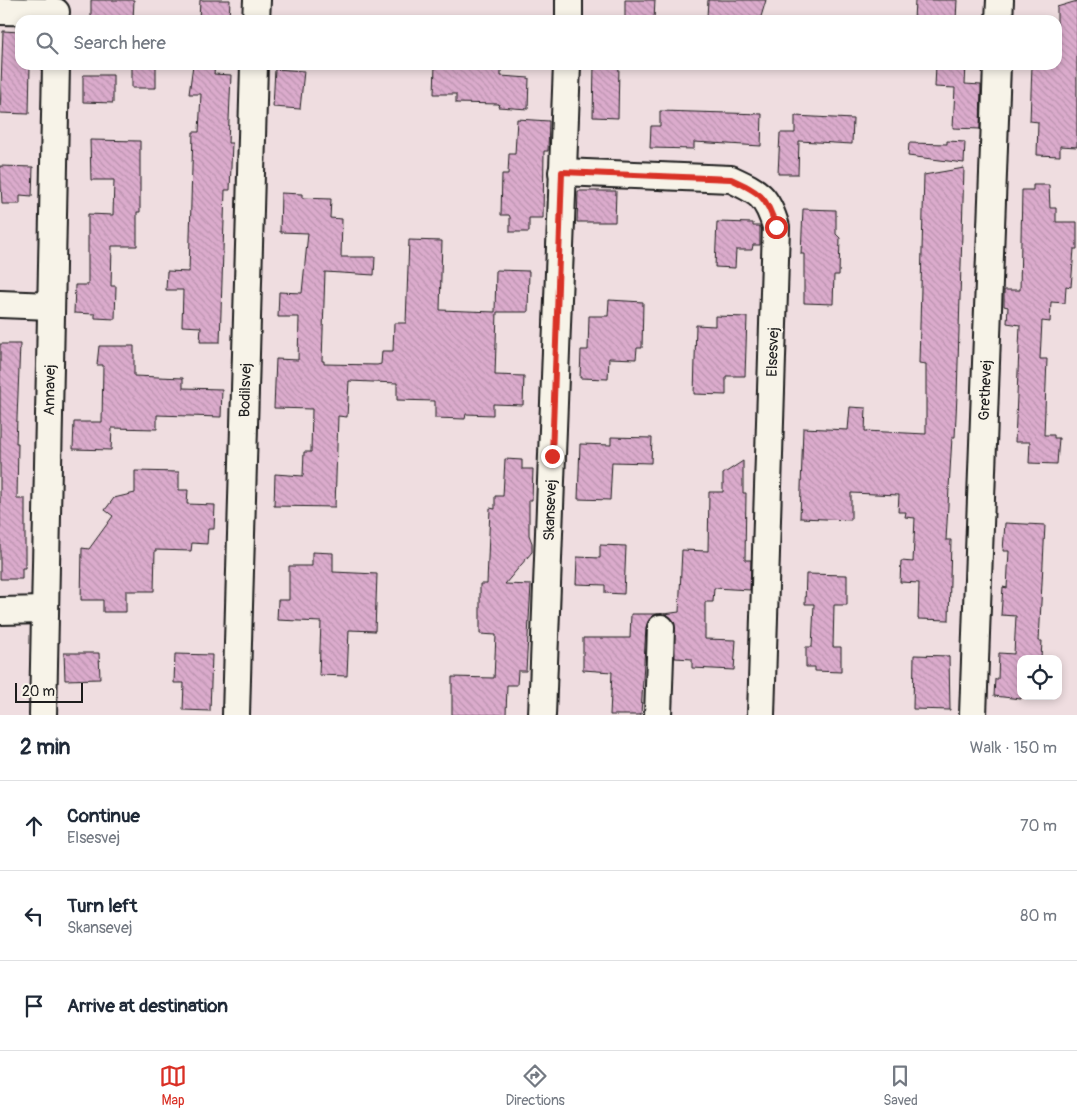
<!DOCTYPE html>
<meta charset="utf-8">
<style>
:root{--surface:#fff;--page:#f6f6f7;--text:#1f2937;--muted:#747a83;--line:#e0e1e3;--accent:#d93025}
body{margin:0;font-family:Pangolin,sans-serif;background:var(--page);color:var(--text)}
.controls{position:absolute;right:15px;bottom:15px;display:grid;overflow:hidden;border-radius:10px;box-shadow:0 2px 8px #0003}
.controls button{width:45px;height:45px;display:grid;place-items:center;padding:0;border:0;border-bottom:1px solid var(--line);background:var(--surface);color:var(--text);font:25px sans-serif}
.scale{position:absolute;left:15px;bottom:12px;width:68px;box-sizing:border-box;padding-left:5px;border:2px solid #1c1c1c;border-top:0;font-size:14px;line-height:18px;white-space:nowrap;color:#1c1c1c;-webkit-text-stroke:4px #f7f3e8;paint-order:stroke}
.stop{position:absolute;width:15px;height:15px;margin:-11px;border:4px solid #d93025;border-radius:50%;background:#fff}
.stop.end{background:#d93025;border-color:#fff;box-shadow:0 1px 5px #0008}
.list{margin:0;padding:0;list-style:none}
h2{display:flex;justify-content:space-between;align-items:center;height:65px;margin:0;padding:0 20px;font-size:21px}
h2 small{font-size:16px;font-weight:400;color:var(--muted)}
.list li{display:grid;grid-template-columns:32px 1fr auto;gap:15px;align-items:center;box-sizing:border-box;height:90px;padding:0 20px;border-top:1px solid var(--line)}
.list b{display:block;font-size:19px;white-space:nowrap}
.list p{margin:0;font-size:16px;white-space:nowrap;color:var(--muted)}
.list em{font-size:16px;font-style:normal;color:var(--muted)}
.icon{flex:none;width:28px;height:28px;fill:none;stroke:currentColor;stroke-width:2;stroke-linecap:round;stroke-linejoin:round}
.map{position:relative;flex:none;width:1077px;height:715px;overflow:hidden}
.search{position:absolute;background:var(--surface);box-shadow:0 2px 8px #0003;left:15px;right:15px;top:15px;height:55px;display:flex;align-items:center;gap:12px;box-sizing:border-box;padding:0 18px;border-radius:15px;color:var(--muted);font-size:19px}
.sheet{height:335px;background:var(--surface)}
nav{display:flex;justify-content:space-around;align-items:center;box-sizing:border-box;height:70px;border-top:1px solid var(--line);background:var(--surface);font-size:14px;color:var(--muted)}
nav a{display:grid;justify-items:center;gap:2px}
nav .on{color:var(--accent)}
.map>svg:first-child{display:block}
.building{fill:url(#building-back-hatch);stroke:#1c1c1c}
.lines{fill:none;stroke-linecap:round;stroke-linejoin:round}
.street-casing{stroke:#1c1c1c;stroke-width:30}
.street{stroke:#f7f3e8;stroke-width:26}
.route{stroke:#d93025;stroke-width:6}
.labels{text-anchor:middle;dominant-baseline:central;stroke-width:4;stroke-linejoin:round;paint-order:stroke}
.street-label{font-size:15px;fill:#1c1c1c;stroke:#f7f3e8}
</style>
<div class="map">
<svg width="1077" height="715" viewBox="0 0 1077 715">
<defs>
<pattern id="building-back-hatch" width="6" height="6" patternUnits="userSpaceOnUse" patternTransform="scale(1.25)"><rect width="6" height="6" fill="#dbabcc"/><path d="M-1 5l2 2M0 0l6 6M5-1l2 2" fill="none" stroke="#bb93af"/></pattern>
</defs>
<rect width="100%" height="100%" fill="#efdde0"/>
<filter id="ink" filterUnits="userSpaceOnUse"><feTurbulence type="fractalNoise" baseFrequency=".02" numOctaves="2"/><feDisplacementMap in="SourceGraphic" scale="10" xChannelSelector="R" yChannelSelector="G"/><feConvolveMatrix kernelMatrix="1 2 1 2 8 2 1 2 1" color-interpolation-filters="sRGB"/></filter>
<g filter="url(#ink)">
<path class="building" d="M91,0H134L133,20H91Z
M200,0H230L229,20H199Z
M625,0H655L654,20H625Z
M708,0H766L760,20L707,17Z
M915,0H957L956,20H914Z
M1077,1V147L1060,146V156L1037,155L1038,122L1030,121L1032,65H1057V7Z
M3,31L20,32V65H30L29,114L0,113Z
M132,65H156V88H132Z
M193,65H215L214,74L231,75L228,143H232L230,190H225L220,342H200L201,327L182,326L183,290H166L167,271L189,272L193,132H199L201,94H189Z
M435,65L501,66V76L529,78L528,109L498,107L499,104L456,103V94H434Z
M594,65H619L618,118L593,117Z
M936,65H966L965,84L981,85L980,129L953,128L955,88L935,87Z
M275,69L304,71L300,109L273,107Z
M83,75H113V103L83,102Z
M660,111L762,114L761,146L694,142V149L650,148L651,126H660Z
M795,116L853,119L852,144L799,141L798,174H778L780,133H795Z
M517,119L549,121L548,151H544L543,218H529V232H510V217L509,215H501L502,174H508L509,154H515Z
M90,140L140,141V212H137V246H112L111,286H116L115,319L95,318V314L74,313L75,285H88V214L113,215L114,180H91Z
M947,141L965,142L964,163L908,156L909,143L947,144Z
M0,166L33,167L32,196L20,195V204H2Z
M964,168L957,395L955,437H952L946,540H951L949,620L918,619L919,583L900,582L901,561L913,562L915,518L905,517L906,512H898L899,495L851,493V520L800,518L803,428L848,430L850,407L866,408L865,431L926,434V364L919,363L924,175Z
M1033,185H1049L1050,208H1056V222H1077V249H1074L1071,287L1066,286L1065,303L1051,302L1050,322L1042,321L1040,359H1047L1044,435H1054V438H1059L1057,464L1029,463L1030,442H1015L1020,325L1007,323L1008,307L1004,306V290H1020L1022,190H1033Z
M578,191H616L615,222H577Z
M281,193L302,194V198L331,199L330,218L342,219L341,257H375L374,275L325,272L322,361H324V364L377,365L381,364L382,351H393L394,323H406L409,240L442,241L440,310L495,312L496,270L529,271L528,312H497L495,375L524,376L523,405L493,404V415L466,414L465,419L435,418V401L397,400V383L349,381L347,417L338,416L335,507L274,506L275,474L303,476L304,452H311L312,409L274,408L276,359L298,360L299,317H278L279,292L302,293L308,233L280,232Z
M803,209L836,210V234L840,238L839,275H834L833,304L804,303V254H801Z
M717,222L753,223V226H760V245H753L752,250H736L735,268L715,267Z
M609,300L643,302L642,348H637L636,359L609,358L608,379L580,378L581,350H588L589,316H608Z
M715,316L747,317L745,376H726V395L694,394L696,325L715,326Z
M0,344H20L16,443H18L17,499H25V568H22V579H0Z
M99,346H134V376L183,378V388L222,389L221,417L157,415V429L112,428L111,450L73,449L74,422H102L103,365H97Z
M611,437L652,438L651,463L612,462L610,500L578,499L580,444L611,445Z
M505,459L522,460V469H533L532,500H529V535L532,543V552L505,584L531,585L526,671H518L517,685H507L506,715H452V677L494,678L496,635L480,634V584H487L490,508L495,509V496H503Z
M743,461V493H746L745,560H751L750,590L714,588L713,602H705V639L736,640L734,670L692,668V659L675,658L674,621L664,614L679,612L682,550L708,551L709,492H723V474Z
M135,471L179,472V490H188L187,504L215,505L214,529H208L207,544L192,543L191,551L155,550L154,591H126V612H103V600H81L82,548L89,549L113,516L105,510L114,498L135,493Z
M1005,523L1045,525L1039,641H1042L1041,659H1021V699L994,696L995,679H998L999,653L1014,654L1016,616L1001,615L1003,587L1007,588L1009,551H1003Z
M600,545L626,546L624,594L605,593V585L576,584L577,557L600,558Z
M312,552L333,553V572L377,574L375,631L349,630L347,676L319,675L321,622L277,620L278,600H289V566H312Z
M806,574L847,575V605H834L833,647H841V672L815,671V667H806V647H812L814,604H805Z
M631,614H658L649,620L646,627L641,715H610L612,672L583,670V638H630Z
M64,653H99L100,679L65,680Z
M175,654L212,655L210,711L183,710L184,683H174Z
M914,655L949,656L950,710L913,709Z"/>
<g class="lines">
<g class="street-casing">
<g id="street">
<path d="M0,11L56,12"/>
<path d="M256,20L257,0"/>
<path d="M569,20V0"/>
<path d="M999,20L1000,0"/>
<path d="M562,172L731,179C759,192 767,196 776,227L761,715"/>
<path d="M0,304L51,306"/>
<path d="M0,611L45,610"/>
<path id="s1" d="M43,715L56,65"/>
<path id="s2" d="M236,715L254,65"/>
<path id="s3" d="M542,715L567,65"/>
<path d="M658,715L661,628"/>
<path id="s4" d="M973,715L997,65"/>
</g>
</g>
<use href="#street" class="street"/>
</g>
</g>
<g class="lines" filter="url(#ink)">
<path class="route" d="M552,456L562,172L731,179C759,192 767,196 776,227"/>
</g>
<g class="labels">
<g class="street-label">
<text transform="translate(773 352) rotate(-88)">Elsesvej</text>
<text stroke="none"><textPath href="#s1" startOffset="325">Annavej</textPath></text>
<text stroke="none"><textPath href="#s2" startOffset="325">Bodilsvej</textPath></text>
<text stroke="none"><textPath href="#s4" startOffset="325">Grethevej</textPath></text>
<text stroke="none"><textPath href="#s3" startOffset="205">Skansevej</textPath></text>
</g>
</g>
</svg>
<div class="controls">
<button><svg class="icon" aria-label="locate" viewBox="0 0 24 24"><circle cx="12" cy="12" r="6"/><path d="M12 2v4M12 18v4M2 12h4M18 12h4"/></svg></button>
</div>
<div class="scale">20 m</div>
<div class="stop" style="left:776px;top:227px"></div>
<div class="stop end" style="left:552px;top:456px"></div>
<div class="search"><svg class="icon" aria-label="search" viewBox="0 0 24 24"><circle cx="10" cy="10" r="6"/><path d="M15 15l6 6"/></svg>Search here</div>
</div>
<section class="sheet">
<h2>2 min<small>Walk · 150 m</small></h2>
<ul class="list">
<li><svg class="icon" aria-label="ahead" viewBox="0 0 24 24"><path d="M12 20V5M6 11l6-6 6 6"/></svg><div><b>Continue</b><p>Elsesvej</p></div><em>70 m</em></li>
<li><svg class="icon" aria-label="left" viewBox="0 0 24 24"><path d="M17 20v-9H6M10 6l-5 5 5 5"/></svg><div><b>Turn left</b><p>Skansevej</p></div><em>80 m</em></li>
<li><svg class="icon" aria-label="arrive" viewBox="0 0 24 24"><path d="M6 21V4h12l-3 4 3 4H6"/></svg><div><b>Arrive at destination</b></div></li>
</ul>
</section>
<nav>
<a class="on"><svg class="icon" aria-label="map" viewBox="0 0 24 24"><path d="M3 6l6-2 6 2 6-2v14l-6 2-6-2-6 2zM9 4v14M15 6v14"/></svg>Map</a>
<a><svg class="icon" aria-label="directions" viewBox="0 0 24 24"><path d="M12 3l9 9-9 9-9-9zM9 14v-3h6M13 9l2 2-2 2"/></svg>Directions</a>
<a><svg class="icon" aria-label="saved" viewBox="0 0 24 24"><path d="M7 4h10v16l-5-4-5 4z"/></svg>Saved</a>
</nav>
